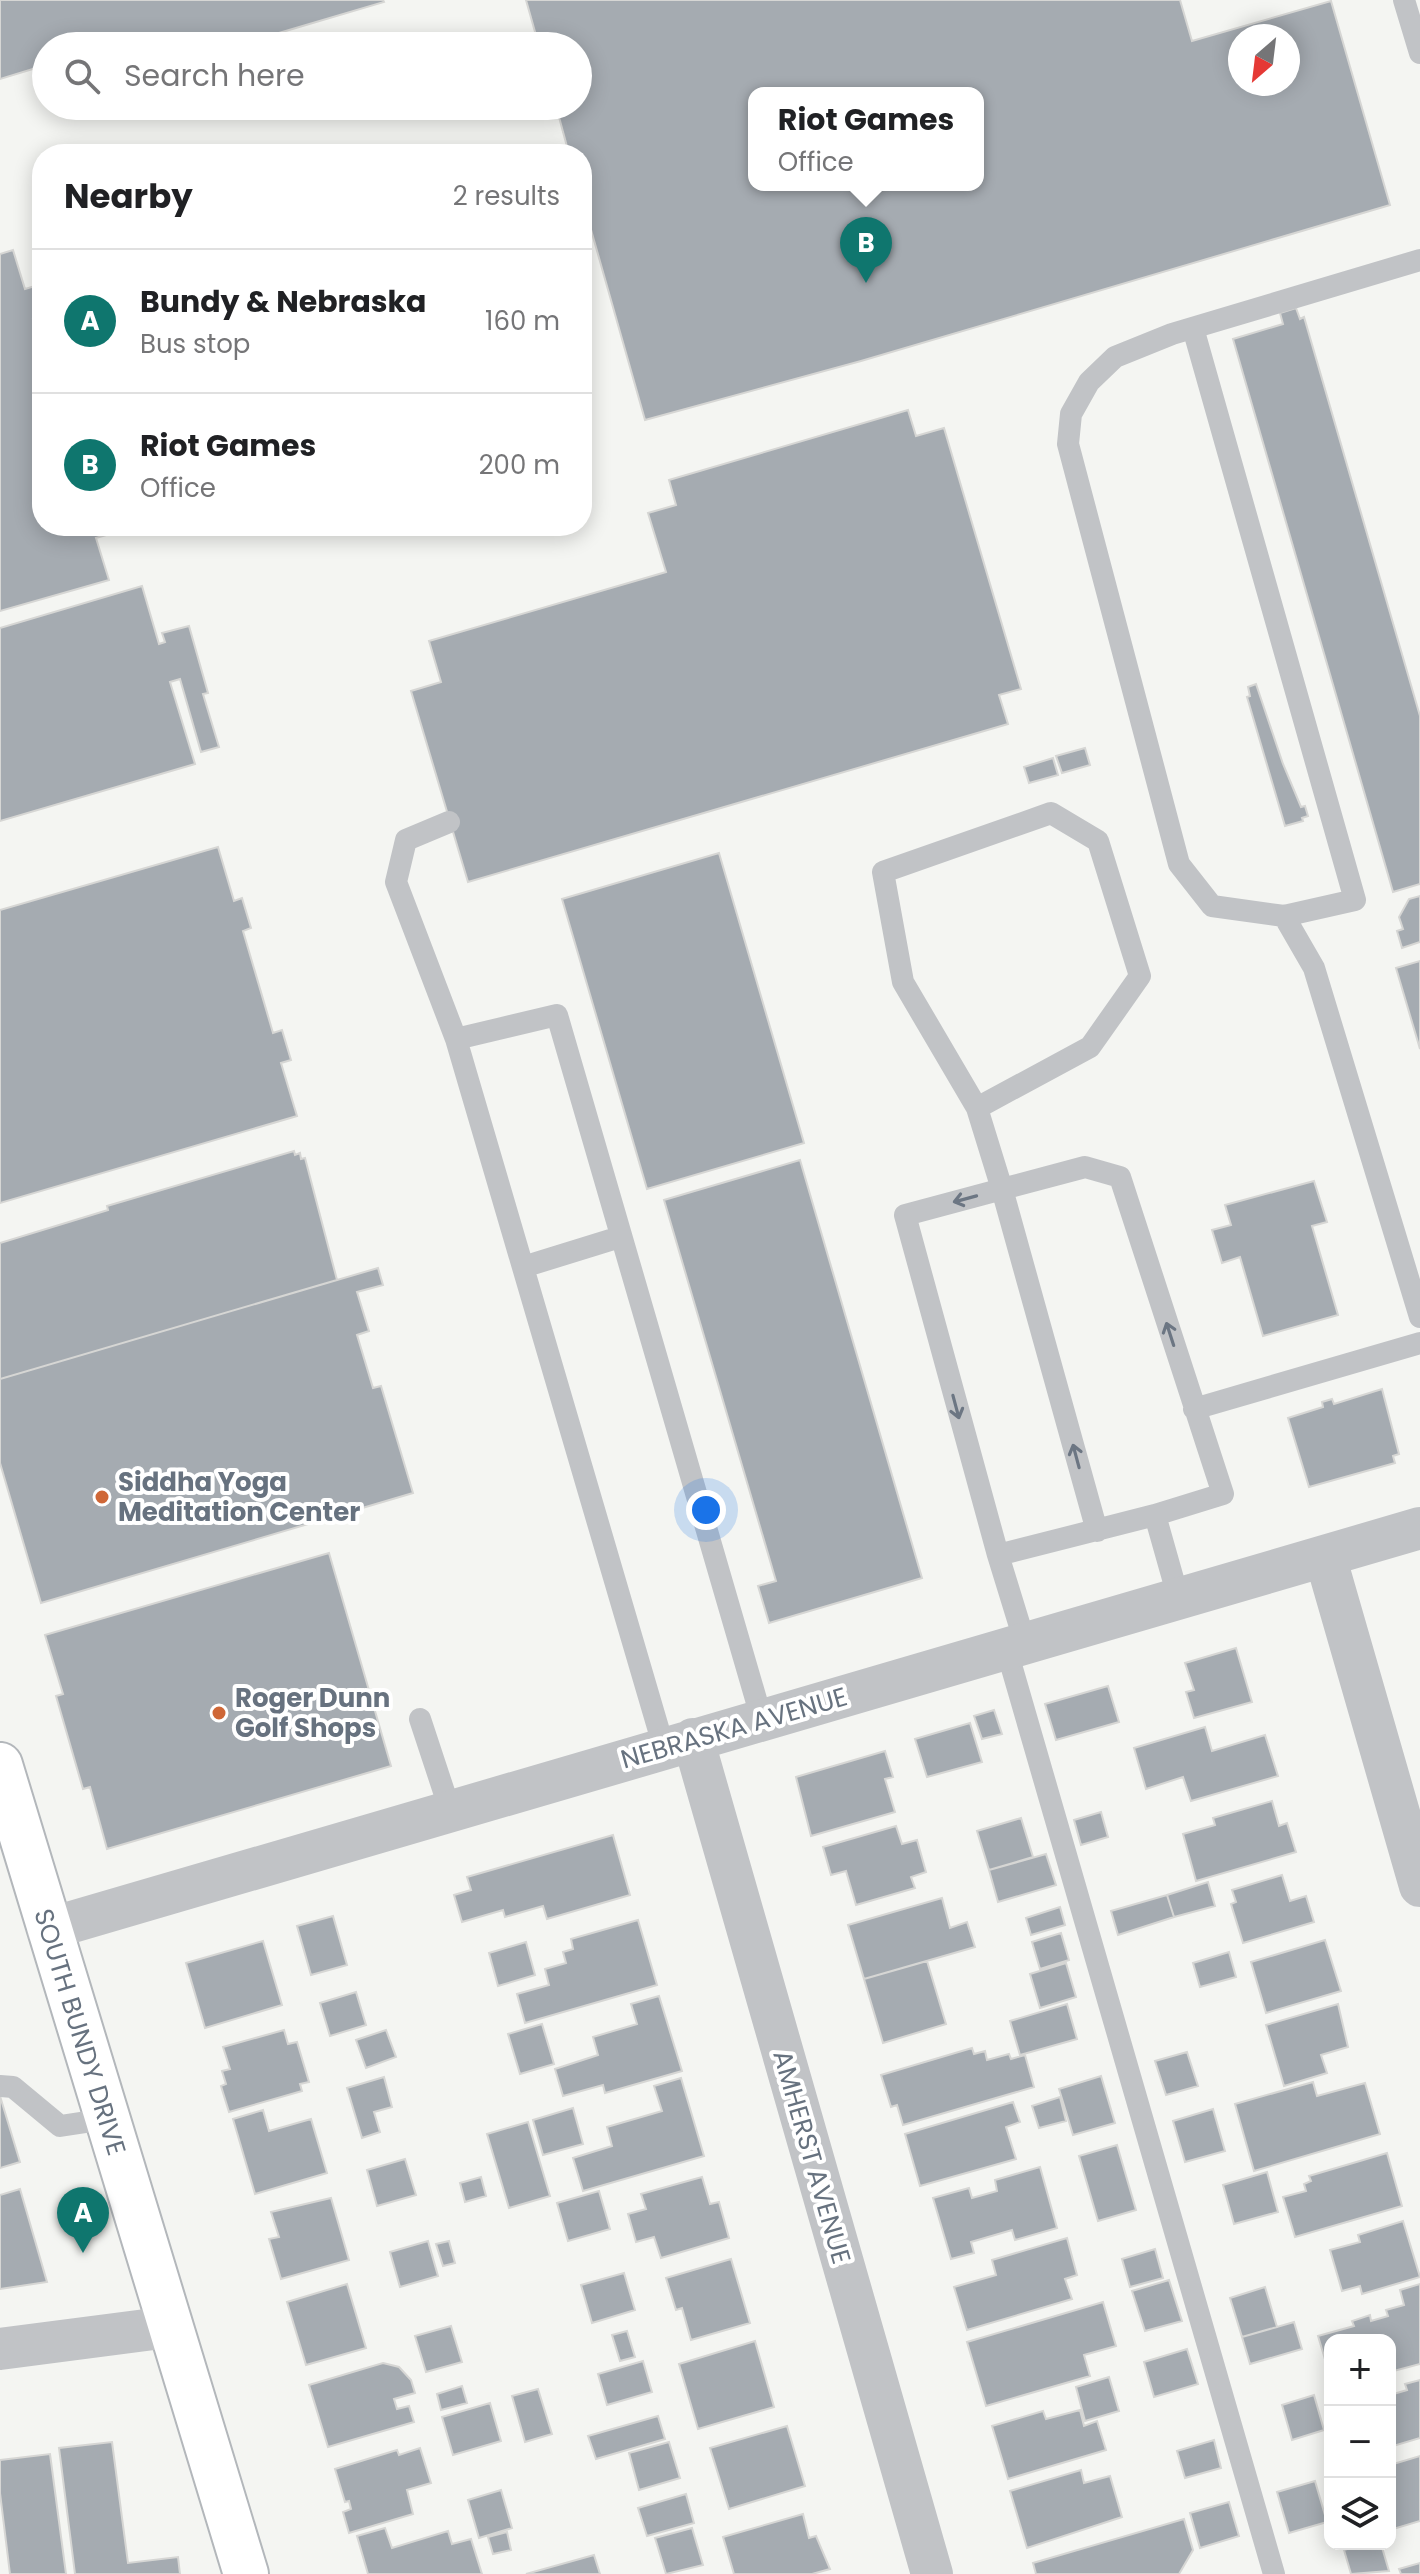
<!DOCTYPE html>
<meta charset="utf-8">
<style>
:root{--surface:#fff;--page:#f2f2f2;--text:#202124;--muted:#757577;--line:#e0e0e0;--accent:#0f766e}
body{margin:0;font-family:Poppins,sans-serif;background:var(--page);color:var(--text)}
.controls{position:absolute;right:24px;bottom:24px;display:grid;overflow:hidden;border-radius:16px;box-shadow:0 4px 20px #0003}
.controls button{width:72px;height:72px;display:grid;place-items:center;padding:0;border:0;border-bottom:2px solid var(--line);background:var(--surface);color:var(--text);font:40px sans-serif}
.compass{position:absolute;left:1228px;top:24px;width:72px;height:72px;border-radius:50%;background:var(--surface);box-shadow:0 4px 20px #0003;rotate:208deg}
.you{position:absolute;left:706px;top:1510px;width:28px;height:28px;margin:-20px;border:6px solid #fff;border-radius:50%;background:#1a73e8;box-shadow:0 0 0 12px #1a73e833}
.badge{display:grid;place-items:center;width:52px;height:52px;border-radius:50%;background:var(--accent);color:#fff;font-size:26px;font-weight:700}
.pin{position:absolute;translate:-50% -66px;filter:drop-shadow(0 2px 4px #0008)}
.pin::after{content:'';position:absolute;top:42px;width:28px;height:24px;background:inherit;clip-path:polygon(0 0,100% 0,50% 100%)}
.popup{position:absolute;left:748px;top:87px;width:236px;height:104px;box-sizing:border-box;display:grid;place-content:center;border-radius:16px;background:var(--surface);filter:drop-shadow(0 2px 6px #0005);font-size:26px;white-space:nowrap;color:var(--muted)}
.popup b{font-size:30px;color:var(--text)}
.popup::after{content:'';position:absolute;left:50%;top:100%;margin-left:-16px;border:16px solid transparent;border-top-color:var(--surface)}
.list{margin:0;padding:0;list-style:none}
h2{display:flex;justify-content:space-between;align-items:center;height:104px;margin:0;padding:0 32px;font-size:34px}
h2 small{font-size:26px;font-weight:400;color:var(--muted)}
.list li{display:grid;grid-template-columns:52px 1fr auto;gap:24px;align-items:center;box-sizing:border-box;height:144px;padding:0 32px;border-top:2px solid var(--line)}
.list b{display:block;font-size:30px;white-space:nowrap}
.list p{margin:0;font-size:26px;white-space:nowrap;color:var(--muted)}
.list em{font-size:26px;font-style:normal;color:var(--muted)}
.icon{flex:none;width:44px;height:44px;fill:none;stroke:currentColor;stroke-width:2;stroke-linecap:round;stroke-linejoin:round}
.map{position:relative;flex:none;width:1420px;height:2574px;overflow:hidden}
.search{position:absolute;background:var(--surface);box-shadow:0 4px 20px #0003;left:32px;top:32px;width:560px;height:88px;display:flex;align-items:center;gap:20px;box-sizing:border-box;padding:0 28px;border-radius:44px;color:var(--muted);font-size:30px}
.panel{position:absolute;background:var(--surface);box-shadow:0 4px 20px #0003;left:32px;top:144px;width:560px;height:392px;border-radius:32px}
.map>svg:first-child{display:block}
.building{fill:#a5abb1;stroke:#d6d6d4;stroke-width:2;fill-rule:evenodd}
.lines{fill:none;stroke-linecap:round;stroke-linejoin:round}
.secondary-casing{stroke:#b3b7bb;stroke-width:48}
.lane{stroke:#c1c3c6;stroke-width:22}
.street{stroke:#c1c3c6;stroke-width:42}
.secondary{stroke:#fff;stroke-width:44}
.oneway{stroke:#6c7683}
.poi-dot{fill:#cf6737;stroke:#fff;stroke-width:3}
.labels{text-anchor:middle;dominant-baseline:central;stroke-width:8;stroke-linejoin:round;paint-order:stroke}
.poi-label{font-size:26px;font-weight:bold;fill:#67727f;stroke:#fff;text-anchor:start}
.street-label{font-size:26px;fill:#67727f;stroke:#fff}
</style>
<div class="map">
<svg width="1420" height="2574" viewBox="0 0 1420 2574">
<rect width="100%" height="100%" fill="#f4f5f2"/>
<path class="building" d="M0,0H383L384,2L235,46H46V102L36,68L0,79Z
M526,0H1180L1192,41L1331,1L1390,205L861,361L645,420L582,198V154H569L556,106H578V46H539ZM1240,36H1288V84H1240ZM754,93H978V185H754Z
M13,250L25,289L35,286L42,314L33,319L42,350V526H103L106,535L96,538L109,580L0,611V254Z
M1296,308L1300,319L1304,317L1420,716V884L1393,892L1233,339L1283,324L1280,313Z
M908,410L916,436L944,428L1021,689L999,695L1008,724L468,882L411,691L441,682L429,641L666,572L648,513L676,505L669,480Z
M142,586L159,644L165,642L162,633L189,626L208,693L203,694L219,747L201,752L180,679L170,682L195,764L0,821V628Z
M1256,684L1283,764L1301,807L1305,806L1308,816L1302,818L1303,821L1285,826L1247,697L1250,696L1248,687Z
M1085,748L1090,765L1062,773L1056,756Z
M1053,758L1058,775L1029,783L1024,767Z
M218,847L234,901L242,898L251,928L243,931L273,1033L282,1030L291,1060L281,1063L297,1116L0,1203V910Z
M719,853L804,1143L647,1189L562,899Z
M1420,896V942L1402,948L1397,931L1403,929L1399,917L1409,899Z
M1420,961V1049L1396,968Z
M294,1151L295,1155L300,1153L301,1159L305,1158L337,1280L0,1379V1243L108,1210L107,1206Z
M800,1160L922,1578L769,1623L758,1586L776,1581L664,1200Z
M1314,1181L1327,1222L1312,1226L1338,1315L1263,1336L1240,1257L1222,1263L1212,1230L1231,1225L1225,1205Z
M378,1268L383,1285L357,1292L369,1331L357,1335L373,1388L381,1386L413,1493L41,1603L0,1463V1379Z
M1382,1389L1399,1454L1393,1456L1395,1463L1309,1487L1288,1418L1323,1407L1322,1402L1332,1399L1334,1404Z
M329,1553L391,1766L107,1849L90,1787L83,1789L56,1696L63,1694L45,1635Z
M1236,1648L1252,1702L1194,1718L1186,1692L1194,1690L1185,1663Z
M1108,1686L1119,1722L1056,1740L1045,1704Z
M994,1710L1002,1734L982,1739L974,1716Z
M970,1723L982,1762L927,1777L915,1739Z
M1205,1727L1212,1751L1265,1735L1278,1776L1191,1801L1183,1777L1146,1789L1134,1748Z
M885,1751L893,1777L885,1779L895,1812L811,1836L796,1777Z
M1272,1801L1279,1826L1287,1823L1296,1852L1196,1881L1183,1834L1215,1825L1213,1818Z
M1101,1812L1108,1837L1081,1845L1074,1820Z
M1021,1818L1033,1857L989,1870L977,1831Z
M896,1826L902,1844L917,1840L926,1872L911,1877L915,1888L856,1905L846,1871L831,1875L823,1847Z
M613,1835L630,1895L547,1919L543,1906L505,1917L503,1910L462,1922L454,1895L471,1890L467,1877Z
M1046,1854L1056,1885L998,1902L989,1870Z
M1282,1875L1290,1901L1306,1896L1314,1922L1243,1943L1231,1904L1236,1902L1232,1890Z
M1208,1882L1215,1906L1174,1917L1167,1895Z
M1167,1895L1174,1917L1118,1935L1111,1911Z
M942,1898L950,1928L967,1922L975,1947L864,1979L848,1925Z
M1060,1907L1065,1925L1031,1935L1026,1918Z
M333,1916L347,1965L311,1975L297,1926Z
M638,1920L657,1985L525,2023L517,1994L549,1985L545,1969L566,1963L563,1952L573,1949L571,1939Z
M1061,1933L1069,1960L1040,1969L1032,1942Z
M1325,1940L1341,1991L1266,2013L1251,1962Z
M263,1941L282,2005L205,2028L186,1963Z
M526,1942L535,1975L498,1986L489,1953Z
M1229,1952L1236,1977L1200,1987L1193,1963Z
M927,1961L946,2024L883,2043L864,1979Z
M1066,1963L1076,1997L1040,2008L1030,1974Z
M356,1992L366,2025L330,2036L320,2003Z
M659,1996L682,2071L605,2093L603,2085L563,2096L555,2069L598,2055L593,2037L637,2024L631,2004Z
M1067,2004L1077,2039L1020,2055L1010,2021Z
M1338,2004L1348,2047L1321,2055L1327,2073L1284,2086L1266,2025Z
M542,2024L554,2064L520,2074L508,2034Z
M284,2030L288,2044L297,2042L309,2082L300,2084L302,2091L229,2112L221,2086L226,2084L222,2071L230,2069L223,2047Z
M386,2030L396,2057L366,2068L356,2040Z
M972,2048L974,2054L985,2051L987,2060L1009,2054L1011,2059L1025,2055L1034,2087L903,2125L897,2105L891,2107L881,2075Z
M1187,2052L1198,2086L1166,2095L1155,2061Z
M1101,2076L1115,2123L1073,2135L1059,2089Z
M384,2077L392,2107L374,2112L380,2132L362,2138L347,2088Z
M681,2078L704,2156L583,2191L573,2158L612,2146L607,2127L662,2111L654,2086Z
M1313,2082L1317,2096L1365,2083L1380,2134L1254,2171L1235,2104Z
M0,2096L20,2162L0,2168Z
M1060,2097L1066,2121L1039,2128L1032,2106Z
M1013,2102L1020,2122L1006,2127L1016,2159L920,2186L905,2134Z
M573,2108L583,2144L543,2155L533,2120Z
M1213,2109L1225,2151L1185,2162L1173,2121Z
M263,2110L269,2131L311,2119L327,2173L255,2194L233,2119Z
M528,2122L550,2196L509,2208L487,2134Z
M1117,2145L1136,2210L1098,2221L1079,2156Z
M1387,2153L1402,2206L1295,2237L1283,2197L1306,2191L1304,2184L1311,2181L1309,2176Z
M405,2159L416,2195L377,2206L367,2170Z
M1040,2167L1057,2228L1015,2240L1012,2230L971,2242L974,2253L951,2259L933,2198L969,2188L972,2198L997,2191L995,2180Z
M1267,2172L1278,2212L1234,2224L1223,2185Z
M481,2177L486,2196L465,2202L460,2183Z
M702,2177L710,2204L719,2202L729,2238L661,2258L654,2237L636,2242L628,2214L646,2209L641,2194Z
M20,2189L47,2282L0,2289V2195Z
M599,2191L610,2229L568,2241L557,2203Z
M331,2198L349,2260L281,2279L269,2239L279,2237L271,2212Z
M1403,2221L1420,2277L1362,2294L1360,2286L1342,2291L1330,2250L1360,2242L1358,2235Z
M1067,2238L1077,2275L1065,2279L1072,2299L967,2330L954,2287L996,2275L992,2260Z
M428,2241L438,2276L400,2287L390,2252Z
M449,2241L455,2263L443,2266L436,2244Z
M1155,2249L1163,2278L1130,2287L1122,2259Z
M731,2259L750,2323L691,2340L682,2308L676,2310L666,2278Z
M624,2273L635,2310L592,2323L581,2285Z
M1169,2280L1182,2321L1145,2331L1132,2291Z
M347,2284L366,2348L306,2365L287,2302Z
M1420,2284V2364L1390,2372V2340H1330V2376L1318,2336L1354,2326L1352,2321L1370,2315L1371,2321L1388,2316L1386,2310L1404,2305L1400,2290Z
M1265,2287L1277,2327L1242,2337L1230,2298Z
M1103,2302L1116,2346L1084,2355L1090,2376L986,2406L967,2342Z
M1294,2322L1302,2349L1250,2364L1242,2337Z
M451,2326L462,2362L426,2372L415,2336Z
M627,2331L635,2357L620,2361L612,2335Z
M755,2341L774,2407L698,2429L679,2364Z
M1187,2349L1198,2384L1154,2397L1144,2362Z
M643,2361L652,2392L607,2405L598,2374Z
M383,2363L399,2367L411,2380L415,2393L394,2399L397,2409L409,2406L414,2422L328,2447L309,2385Z
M1109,2377L1119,2411L1085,2421L1076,2387Z
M1420,2380V2438L1390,2447V2395L1407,2390L1405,2384Z
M462,2386L467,2403L441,2410L437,2394Z
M538,2389L552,2434L525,2442L512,2396Z
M1314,2395L1324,2430L1292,2440L1282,2405Z
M490,2403L501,2441L453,2455L442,2417Z
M1080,2410L1084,2426L1097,2421L1106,2450L1008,2479L992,2426L1043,2411L1046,2419Z
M658,2416L665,2439L596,2459L588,2436Z
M787,2426L805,2486L729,2509L710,2448Z
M1214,2440L1221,2468L1185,2478L1177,2451Z
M112,2442L128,2563L178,2557L180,2574H75L59,2448Z
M669,2442L680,2478L639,2490L629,2453Z
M420,2448L431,2483L407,2490L413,2514L349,2533L343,2512L351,2509L349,2501L345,2502L335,2469L397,2450L399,2455Z
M50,2454L66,2574H10L0,2493V2460Z
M1420,2456V2521L1390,2530V2465Z
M1081,2470L1084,2483L1110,2476L1122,2517L1027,2548L1010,2491Z
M1315,2481L1327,2522L1289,2533L1277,2492Z
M501,2490L512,2528L479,2538L468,2500Z
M686,2494L694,2523L647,2536L638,2508Z
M1229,2502L1239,2536L1200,2548L1190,2513Z
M803,2514L809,2538L816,2536L830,2569L812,2574H734L723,2537Z
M1184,2519L1193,2550L1179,2574H1036L1033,2563Z
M385,2528L392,2548L448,2531L452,2544L471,2539L482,2574H368L357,2536Z
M692,2528L703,2565L666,2574L655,2538Z
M507,2532L511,2550L493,2554L488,2537Z
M1363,2544H1381L1389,2571L1351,2574L1344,2550Z
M594,2555L600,2574H526Z
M1420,2563V2574H1401L1399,2569Z"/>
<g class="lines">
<g class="secondary-casing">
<path id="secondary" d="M0,1765L246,2574"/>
</g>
<path class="lane" d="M1404,0L1420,53
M1420,260L1172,334L1115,357L1089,382L1071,414L1068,444L1179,864L1212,906L1284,916L1314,968L1420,1317
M1193,328L1355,900L1284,916
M449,822L406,840L396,882L456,1039L664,1748
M456,1039L557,1015L762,1720
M977,1108L903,982L883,872L1051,813L1098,841L1140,976L1090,1047L977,1108L1002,1189L1085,1167L1120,1177L1223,1494L1155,1515
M523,1267L620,1237
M1194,1409L1420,1343
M998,1555L905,1215L1002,1189L1097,1531
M1026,1646L998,1555L1155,1515L1179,1600
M1007,1651L1274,2574
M420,1719L450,1810
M0,2086L13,2087L60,2126L106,2119"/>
<path class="street" d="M1325,1556L1420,1886
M693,1739L932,2574
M48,1929L1420,1528
M0,2349L169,2327"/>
<use href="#secondary" class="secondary"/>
</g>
<defs><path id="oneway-shaft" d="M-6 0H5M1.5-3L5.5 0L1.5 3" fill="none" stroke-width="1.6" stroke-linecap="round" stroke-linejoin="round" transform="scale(2)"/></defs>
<g class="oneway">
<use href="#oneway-shaft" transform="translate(965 1199) rotate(165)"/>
<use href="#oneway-shaft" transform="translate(1170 1334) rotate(-108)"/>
<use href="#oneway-shaft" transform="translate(956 1407) rotate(75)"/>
<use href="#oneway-shaft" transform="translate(1076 1456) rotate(-105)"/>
</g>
<g class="poi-dot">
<circle cx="102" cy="1497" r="8"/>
<circle cx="219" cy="1713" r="8"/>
</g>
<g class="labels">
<g class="poi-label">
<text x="118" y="1482">Siddha Yoga<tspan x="118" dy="30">Meditation Center</tspan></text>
<text x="235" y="1698">Roger Dunn<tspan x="235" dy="30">Golf Shops</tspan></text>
</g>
<g class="street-label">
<text transform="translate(734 1728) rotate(-16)">NEBRASKA AVENUE</text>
<text transform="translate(80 2032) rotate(73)">SOUTH BUNDY DRIVE</text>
<text transform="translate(812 2157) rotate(74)">AMHERST AVENUE</text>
</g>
</g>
</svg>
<div class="controls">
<button>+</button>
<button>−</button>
<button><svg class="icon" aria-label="layers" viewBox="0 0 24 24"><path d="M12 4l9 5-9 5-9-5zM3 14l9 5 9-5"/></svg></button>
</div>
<svg class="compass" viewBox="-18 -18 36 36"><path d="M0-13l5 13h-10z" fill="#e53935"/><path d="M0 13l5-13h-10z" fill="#757577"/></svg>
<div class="you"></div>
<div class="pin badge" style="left:83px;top:2253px">A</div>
<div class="pin badge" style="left:866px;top:283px">B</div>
<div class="popup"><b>Riot Games</b>Office</div>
<div class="search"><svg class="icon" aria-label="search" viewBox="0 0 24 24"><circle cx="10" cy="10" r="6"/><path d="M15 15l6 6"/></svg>Search here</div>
<section class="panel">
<h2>Nearby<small>2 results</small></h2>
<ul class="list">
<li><span class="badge">A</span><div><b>Bundy &amp; Nebraska</b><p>Bus stop</p></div><em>160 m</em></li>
<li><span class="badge">B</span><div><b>Riot Games</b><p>Office</p></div><em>200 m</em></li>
</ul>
</section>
</div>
